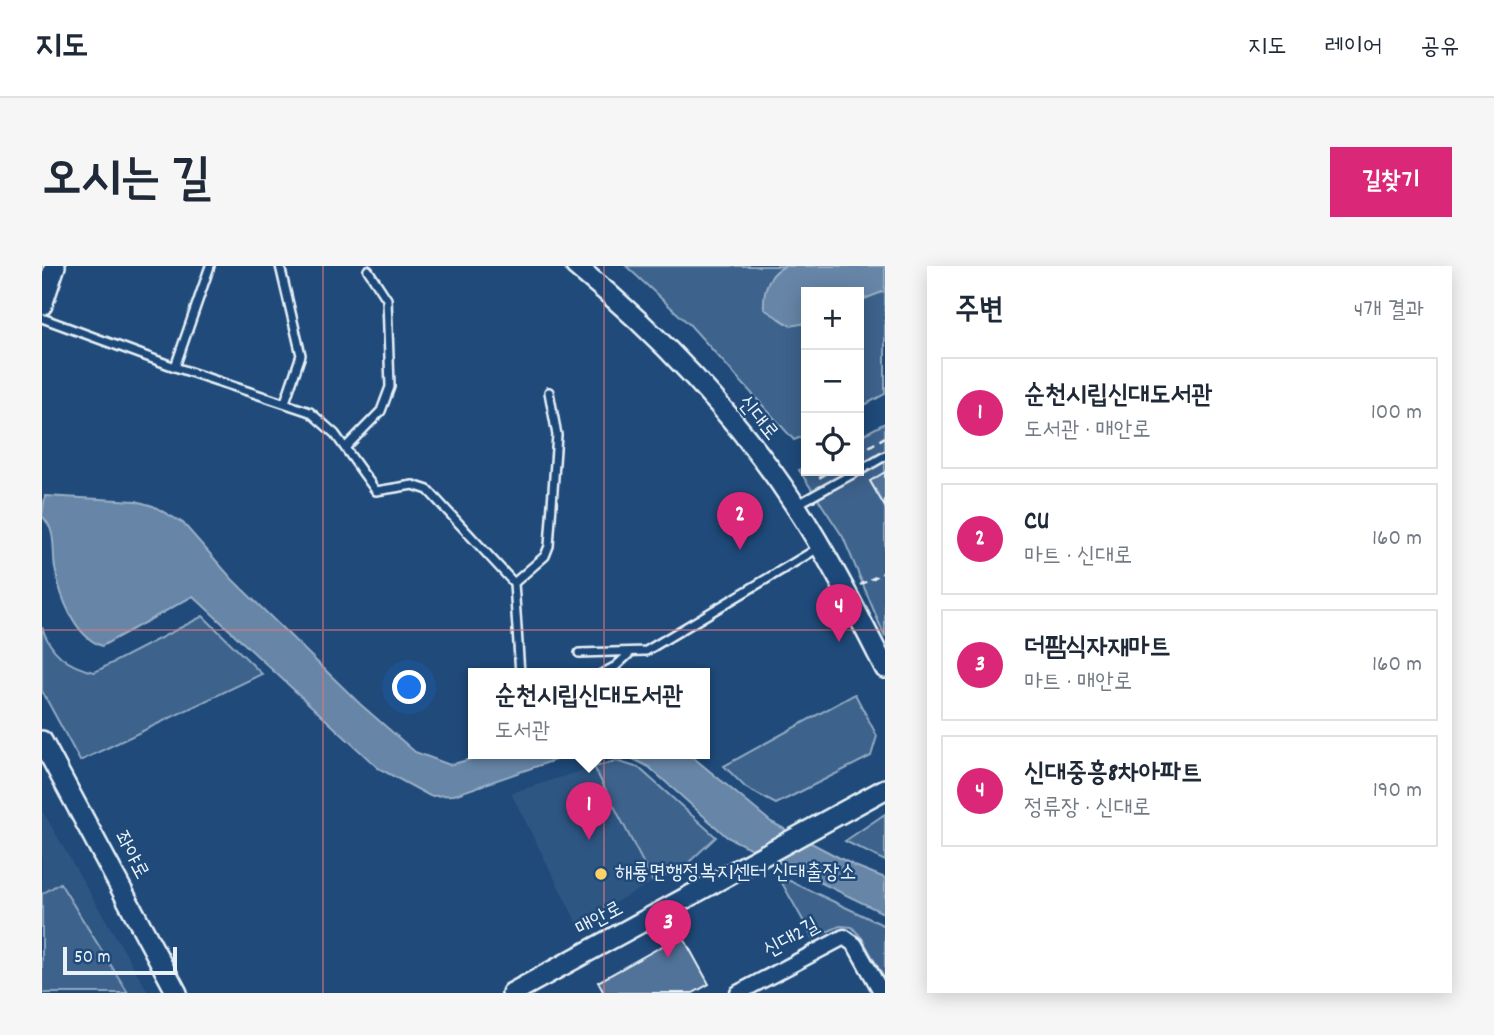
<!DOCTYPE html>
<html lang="ko">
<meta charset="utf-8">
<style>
:root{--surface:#fff;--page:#f6f6f7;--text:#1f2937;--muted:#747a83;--line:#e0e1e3;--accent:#db2777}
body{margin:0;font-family:Dekko,"Poor Story",sans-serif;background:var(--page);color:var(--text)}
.controls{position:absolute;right:21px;top:21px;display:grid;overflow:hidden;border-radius:0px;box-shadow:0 4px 18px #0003}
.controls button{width:63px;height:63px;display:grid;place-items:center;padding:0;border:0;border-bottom:2px solid var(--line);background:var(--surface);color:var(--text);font:35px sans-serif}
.scale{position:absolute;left:21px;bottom:18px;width:114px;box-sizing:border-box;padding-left:7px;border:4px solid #e8f1f8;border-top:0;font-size:19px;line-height:24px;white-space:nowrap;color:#e8f1f8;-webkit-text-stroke:5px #1f4a7a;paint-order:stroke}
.you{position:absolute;left:368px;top:422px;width:24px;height:24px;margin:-18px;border:5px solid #fff;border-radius:50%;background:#1a73e8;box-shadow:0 0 0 10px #1a73e833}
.badge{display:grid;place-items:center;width:46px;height:46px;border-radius:50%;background:var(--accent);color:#fff;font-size:23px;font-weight:700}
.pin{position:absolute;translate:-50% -58px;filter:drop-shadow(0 2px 4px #0008)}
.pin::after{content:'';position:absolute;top:37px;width:24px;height:21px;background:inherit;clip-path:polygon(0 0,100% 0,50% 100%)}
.popup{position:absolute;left:426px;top:402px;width:242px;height:91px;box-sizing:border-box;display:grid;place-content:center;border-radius:0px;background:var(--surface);filter:drop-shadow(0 2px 5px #0005);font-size:23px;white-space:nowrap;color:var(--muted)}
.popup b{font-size:26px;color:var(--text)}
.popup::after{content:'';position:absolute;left:50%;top:100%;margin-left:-14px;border:14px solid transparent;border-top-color:var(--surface)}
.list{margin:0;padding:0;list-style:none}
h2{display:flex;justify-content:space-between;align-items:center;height:91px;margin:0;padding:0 28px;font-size:30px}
h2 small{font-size:23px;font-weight:400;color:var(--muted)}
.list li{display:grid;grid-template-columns:46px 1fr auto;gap:21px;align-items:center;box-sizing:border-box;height:112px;margin:0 14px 14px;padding:0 14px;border:2px solid var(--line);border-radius:0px}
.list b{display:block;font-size:26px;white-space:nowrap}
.list p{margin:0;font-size:23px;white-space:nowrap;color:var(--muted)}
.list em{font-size:23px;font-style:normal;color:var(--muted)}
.icon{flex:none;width:38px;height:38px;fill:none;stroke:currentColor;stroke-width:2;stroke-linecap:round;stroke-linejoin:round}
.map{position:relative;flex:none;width:843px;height:727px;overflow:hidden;border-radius:0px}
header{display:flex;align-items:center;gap:42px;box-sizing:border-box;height:98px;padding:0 35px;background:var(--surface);border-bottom:2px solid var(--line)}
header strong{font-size:33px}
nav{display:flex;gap:38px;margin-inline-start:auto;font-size:24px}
.intro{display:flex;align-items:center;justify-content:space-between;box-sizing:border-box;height:168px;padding:0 42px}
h1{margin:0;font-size:49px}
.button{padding:18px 32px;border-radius:0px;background:var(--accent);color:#fff;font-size:24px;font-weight:700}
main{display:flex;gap:42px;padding:0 42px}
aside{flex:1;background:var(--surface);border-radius:0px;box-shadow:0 4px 18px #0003}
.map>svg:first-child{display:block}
.built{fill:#2e5683}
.green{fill:#3c628c;stroke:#92aac2;stroke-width:2}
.water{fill:#6685a7;stroke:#9ab0c7;stroke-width:2}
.building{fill:#517399;stroke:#e8f1f8;stroke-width:2}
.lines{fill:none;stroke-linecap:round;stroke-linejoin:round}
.lane-casing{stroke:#e8f1f8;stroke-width:12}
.street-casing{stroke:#e8f1f8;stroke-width:19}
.secondary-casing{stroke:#e8f1f8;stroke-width:24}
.path{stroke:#e8f1f8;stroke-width:2.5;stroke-dasharray:7 5;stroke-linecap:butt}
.lane{stroke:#1f4a7a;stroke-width:7}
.street{stroke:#1f4a7a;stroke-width:14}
.secondary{stroke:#1f4a7a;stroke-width:19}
.grid{fill:none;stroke:#dd787b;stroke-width:2;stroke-opacity:0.55}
.poi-dot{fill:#ffd166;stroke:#1f4a7a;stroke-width:2.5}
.labels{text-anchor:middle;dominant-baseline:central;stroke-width:5;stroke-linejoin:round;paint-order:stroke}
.street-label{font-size:21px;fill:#e8f1f8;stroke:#1f4a7a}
.poi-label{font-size:21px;fill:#e8f1f8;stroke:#1f4a7a;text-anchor:start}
</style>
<header>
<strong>지도</strong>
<nav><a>지도</a><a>레이어</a><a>공유</a></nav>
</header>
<div class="intro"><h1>오시는 길</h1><a class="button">길찾기</a></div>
<main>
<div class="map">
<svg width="843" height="727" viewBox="0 0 843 727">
<rect width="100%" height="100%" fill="#1f4a7a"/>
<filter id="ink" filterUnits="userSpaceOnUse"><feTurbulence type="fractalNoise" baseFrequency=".0143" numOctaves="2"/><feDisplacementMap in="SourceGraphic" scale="14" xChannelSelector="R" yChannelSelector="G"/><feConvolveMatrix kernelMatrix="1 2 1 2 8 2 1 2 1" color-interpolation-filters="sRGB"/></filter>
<g filter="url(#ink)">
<path class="built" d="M552,501L611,616L535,657L469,527Z
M0,544L45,622L107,727H0Z"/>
<path class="green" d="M584,0H843V128L817,142V26H764V169L752,174L648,59Z
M843,157V371L801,271L757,204L764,200V205H817V171Z
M161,350L220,408L38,495L0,425V361C8,387 26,401 53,406Z
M813,428L835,470L829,490L734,538L704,522L682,500Z
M574,495L597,502L674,571L644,599L611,616L552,501Z
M843,548V595L803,575Z
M748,615L843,660V714L820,672L810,661L798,660L771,672L740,617Z
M18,617L86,727H0V628Z"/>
<path class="water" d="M743,0H843V25L817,35V26H764V57L749,60L722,43C721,25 726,8 743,0Z
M3,230L94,235L111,240L141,257L191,314L318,438L373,486L408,499L446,488H530L412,529L388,530L336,502L151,330L60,380C32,370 18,330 13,302C10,282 15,265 0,250Z
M581,488H647L729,556L813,600L843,612V648L685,571L607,501Z"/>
<path class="building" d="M843,206V241L828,215Z
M640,669L667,718L651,727H562L556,716Z"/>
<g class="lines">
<g class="lane-casing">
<path id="lane" d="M238,0L259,89L243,136
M0,52L133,101L168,0
M133,101L268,146L293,168L334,225L371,219L386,224L472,317L478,408
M303,182L339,145L348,121L345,33L326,4
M817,205L843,190
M756,238L816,205
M472,317L503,290L507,280L515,169L507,126
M537,387L604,385L778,281
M559,408L574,400L589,386"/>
</g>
<g class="street-casing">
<path id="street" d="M696,727L802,671L813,679L840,727"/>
</g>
<g class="secondary-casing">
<path id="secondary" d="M534,0C616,67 695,150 753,239C787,291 815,347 843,402
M0,39L13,0
M0,475L135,727
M470,727L843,523"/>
</g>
<path class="path" d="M817,187L843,171
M777,212L789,205
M818,319L843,306"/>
<use href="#lane" class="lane"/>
<use href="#street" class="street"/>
<use href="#secondary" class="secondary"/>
</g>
</g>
<path class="grid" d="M281,0V727M562,0V727M0,364H843"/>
<circle class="poi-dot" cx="559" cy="608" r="7"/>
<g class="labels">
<g class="street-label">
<text transform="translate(715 153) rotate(51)">신대로</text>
<text transform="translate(88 590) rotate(62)">좌야로</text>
<text transform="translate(558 654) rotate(-28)">매안로</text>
<text transform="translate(750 673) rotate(-29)">신대2길</text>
</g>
<g class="poi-label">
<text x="573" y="608">해룡면행정복지센터 신대출장소</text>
</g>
</g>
</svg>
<div class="controls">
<button>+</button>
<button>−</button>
<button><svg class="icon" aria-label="locate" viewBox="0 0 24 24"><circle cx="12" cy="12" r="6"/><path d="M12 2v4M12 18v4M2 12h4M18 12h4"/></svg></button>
</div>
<div class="scale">50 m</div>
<div class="you"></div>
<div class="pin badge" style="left:547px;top:574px">1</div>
<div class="popup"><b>순천시립신대도서관</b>도서관</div>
<div class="pin badge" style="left:698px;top:284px">2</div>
<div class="pin badge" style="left:626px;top:692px">3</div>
<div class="pin badge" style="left:797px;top:376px">4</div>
</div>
<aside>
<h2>주변<small>4개 결과</small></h2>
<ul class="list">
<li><span class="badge">1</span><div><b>순천시립신대도서관</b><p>도서관 · 매안로</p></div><em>100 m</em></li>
<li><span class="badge">2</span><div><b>CU</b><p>마트 · 신대로</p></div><em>160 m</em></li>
<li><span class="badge">3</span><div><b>더팜식자재마트</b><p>마트 · 매안로</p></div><em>160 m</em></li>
<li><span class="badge">4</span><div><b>신대중흥8차아파트</b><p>정류장 · 신대로</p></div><em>190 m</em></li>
</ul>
</aside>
</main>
